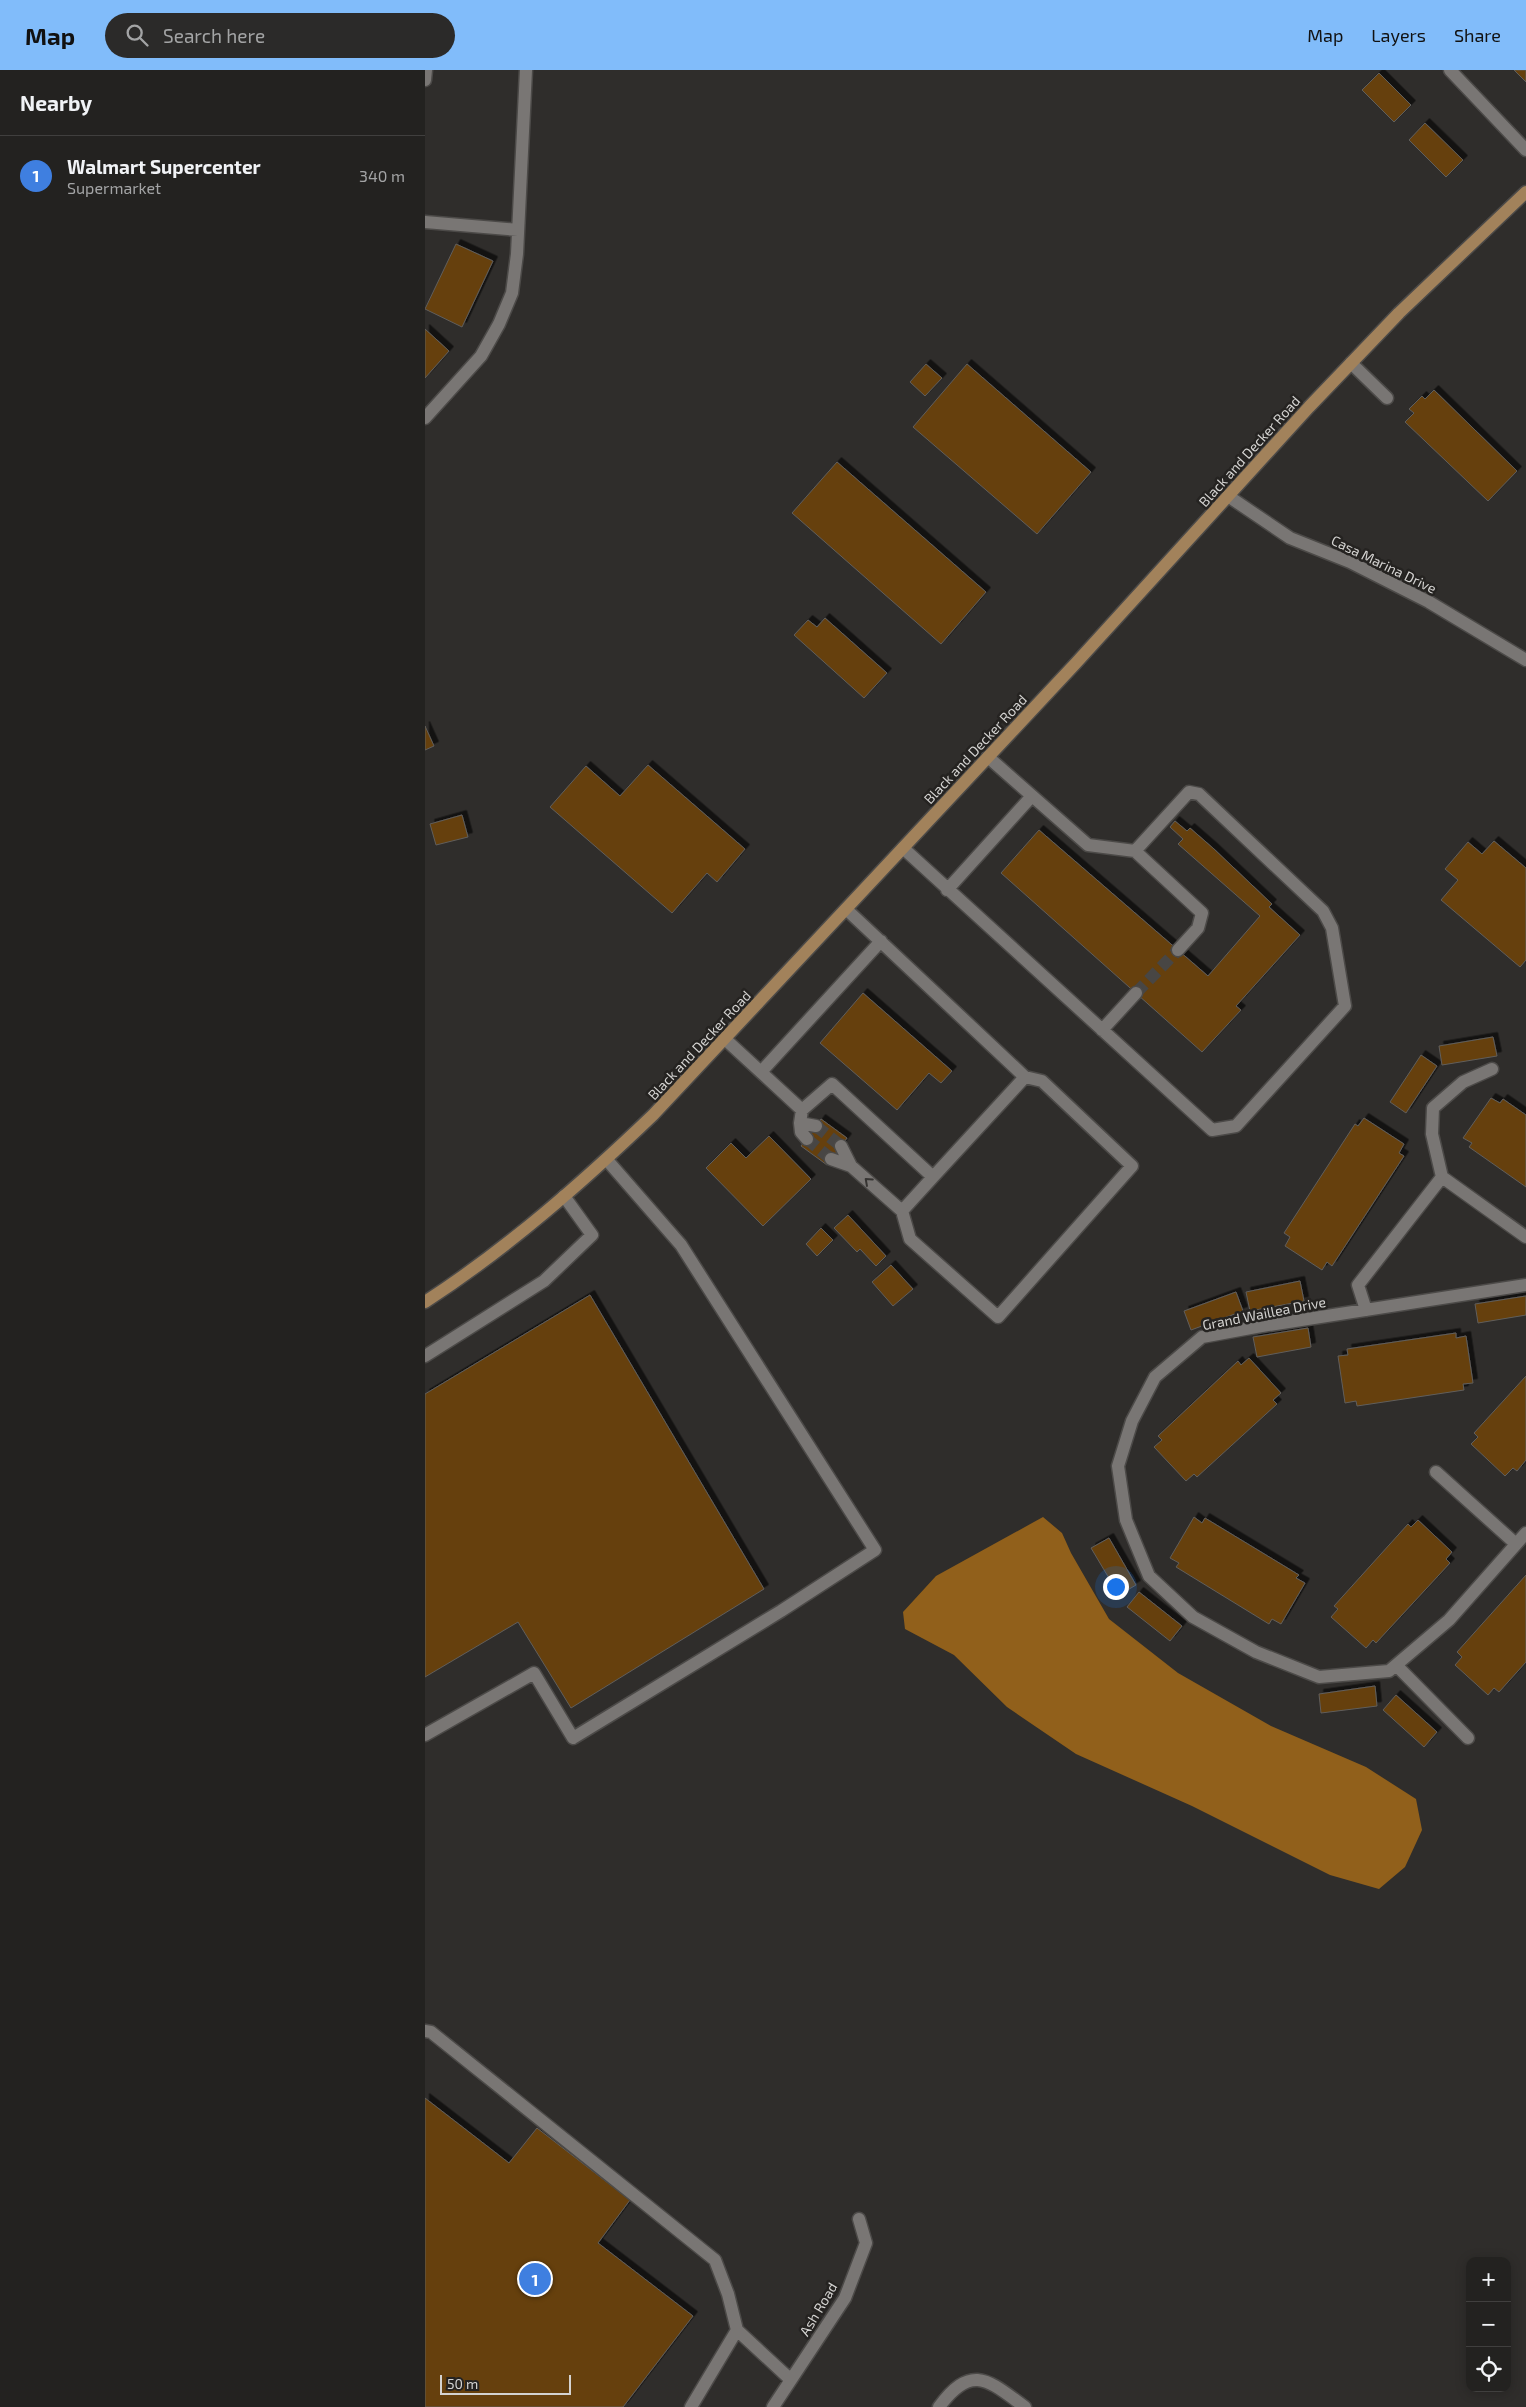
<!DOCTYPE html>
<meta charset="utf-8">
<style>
:root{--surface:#232220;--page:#2b2a29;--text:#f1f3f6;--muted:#a3a4a5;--line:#403f3e;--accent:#81bcfa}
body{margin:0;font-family:"Exo 2",sans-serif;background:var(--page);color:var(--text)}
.controls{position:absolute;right:15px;bottom:15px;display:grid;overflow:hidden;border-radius:10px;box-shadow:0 2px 12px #0003}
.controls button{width:45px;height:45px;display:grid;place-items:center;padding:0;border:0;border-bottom:1px solid var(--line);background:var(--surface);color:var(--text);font:25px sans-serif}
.scale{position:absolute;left:15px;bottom:12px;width:131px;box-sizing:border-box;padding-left:5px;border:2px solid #d4d3d1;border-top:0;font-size:14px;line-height:18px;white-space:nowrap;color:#d4d3d1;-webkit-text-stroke:4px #252321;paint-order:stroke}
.you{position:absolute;left:690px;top:1516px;width:18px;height:18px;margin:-12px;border:4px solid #fff;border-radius:50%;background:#1a73e8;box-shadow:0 0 0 8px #1a73e833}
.badge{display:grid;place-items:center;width:32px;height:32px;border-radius:50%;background:var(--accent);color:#fff;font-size:16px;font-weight:700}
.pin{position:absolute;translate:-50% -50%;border:2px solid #fff;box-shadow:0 1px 5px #0006}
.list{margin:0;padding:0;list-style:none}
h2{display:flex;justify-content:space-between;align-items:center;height:65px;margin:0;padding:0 20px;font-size:21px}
h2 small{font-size:16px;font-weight:400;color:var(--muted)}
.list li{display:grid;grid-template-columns:32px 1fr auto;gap:15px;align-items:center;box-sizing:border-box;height:80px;padding:0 20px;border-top:1px solid var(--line)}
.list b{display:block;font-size:19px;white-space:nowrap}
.list p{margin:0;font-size:16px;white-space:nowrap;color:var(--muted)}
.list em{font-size:16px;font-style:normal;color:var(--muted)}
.icon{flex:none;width:28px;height:28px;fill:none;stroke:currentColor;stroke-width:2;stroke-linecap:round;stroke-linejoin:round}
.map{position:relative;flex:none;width:1101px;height:2337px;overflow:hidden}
header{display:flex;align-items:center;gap:30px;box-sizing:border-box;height:70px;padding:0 25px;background:var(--accent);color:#111}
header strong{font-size:24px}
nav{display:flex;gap:28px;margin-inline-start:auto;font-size:18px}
.search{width:350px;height:45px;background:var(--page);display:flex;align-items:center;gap:12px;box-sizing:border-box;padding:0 18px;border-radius:28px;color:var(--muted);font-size:19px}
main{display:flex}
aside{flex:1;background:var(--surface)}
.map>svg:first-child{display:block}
.water{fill:#91601b}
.building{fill:#66410b;stroke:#615e5c;filter:url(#shadow)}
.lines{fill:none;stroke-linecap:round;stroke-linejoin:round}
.minor-tunnel{stroke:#484644;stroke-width:12;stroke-dasharray:12 6;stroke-linecap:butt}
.minor-casing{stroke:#4c4a48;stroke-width:15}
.major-casing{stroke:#4c4a48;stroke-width:15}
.minor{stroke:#797674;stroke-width:12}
.major{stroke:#a2825b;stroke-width:12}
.oneway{stroke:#363432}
.labels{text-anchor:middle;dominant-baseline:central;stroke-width:5;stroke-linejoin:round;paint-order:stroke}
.street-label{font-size:14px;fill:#d4d3d1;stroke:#252321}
</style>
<header>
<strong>Map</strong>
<div class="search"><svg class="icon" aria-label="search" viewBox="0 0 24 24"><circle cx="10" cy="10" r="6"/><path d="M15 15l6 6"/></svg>Search here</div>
<nav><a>Map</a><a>Layers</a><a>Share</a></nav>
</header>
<main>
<aside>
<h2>Nearby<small></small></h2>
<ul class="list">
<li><span class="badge" style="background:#3f7fe0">1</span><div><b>Walmart Supercenter</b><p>Supermarket</p></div><em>340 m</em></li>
</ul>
</aside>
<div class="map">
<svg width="1101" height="2337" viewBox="0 0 1101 2337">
<defs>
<filter id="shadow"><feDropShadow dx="4.5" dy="-4.5" stdDeviation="0" flood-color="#0009"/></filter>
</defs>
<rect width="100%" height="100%" fill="#2f2d2b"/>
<path class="water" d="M618,1447L637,1463L646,1483L684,1549L753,1603L846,1656L941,1697L991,1729L997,1760L980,1797L954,1819L905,1805L767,1736L651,1684L582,1637L529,1585L480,1559L478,1542L511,1506Z"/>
<path class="building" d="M1089,0H1101V12Z
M954,3L986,35L969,52L937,20Z
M1000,53L1038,90L1021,107L984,70Z
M31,174L68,191L37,257L0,239Z
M0,259L24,281L0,308Z
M501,294L517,308L500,326L485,312Z
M542,294L666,402L612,464L488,357Z
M1009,320L1092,401L1063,431L980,352L989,343L984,339L997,326L1000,329Z
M412,392L561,522L516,574L367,443Z
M400,548L462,603L439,628L369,565L383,550L392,557Z
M0,656L9,676L0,680Z
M223,695L320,779L292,812L282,803L247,843L125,737L161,696L195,726Z
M37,745L43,767L11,775L5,754Z
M750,751L762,761L765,758L789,779L847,834L844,837L875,865L811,936L816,940L777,982L576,803L614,760L783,906L835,846L753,774L758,769L745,757Z
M1069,771L1101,798V890L1095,897L1016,830L1033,810L1020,799L1043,772L1057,784Z
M438,923L527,1001L516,1013L504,1003L472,1040L395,973Z
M1068,967L1072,986L1017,995L1014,976Z
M996,985L1012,996L981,1043L965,1032Z
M1066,1028L1075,1033L1078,1029L1101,1045V1117L1044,1077L1047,1073L1038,1068Z
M939,1048L979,1074L974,1083L979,1086L907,1196L902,1192L897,1200L860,1176L865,1167L859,1163L930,1054L933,1056Z
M396,1049L422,1068L402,1095L376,1076Z
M344,1066L386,1109L338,1156L281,1098L306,1073L321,1088Z
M423,1145L461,1186L451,1196L435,1179L432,1182L409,1158Z
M396,1158L408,1170L392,1186L381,1174Z
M466,1195L488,1219L468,1236L447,1212Z
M875,1211L879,1231L825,1241L821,1222Z
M811,1222L818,1241L766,1260L759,1241Z
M165,1225L339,1519L146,1638L93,1552L0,1607V1324Z
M1101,1226V1245L1053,1253L1050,1234Z
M883,1258L886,1277L832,1287L828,1267Z
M1031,1263V1268L1041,1266L1048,1313L1038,1314L1039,1320L932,1336L931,1331L920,1333L913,1286L923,1285L922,1279Z
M824,1288L856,1323L848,1330L852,1334L772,1407L769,1404L761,1411L729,1377L737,1370L733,1366L813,1291L816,1295Z
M1101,1306V1390L1092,1401L1088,1398L1080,1406L1046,1374L1053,1367L1049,1363Z
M769,1447L777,1453L780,1448L874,1505L871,1508L880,1513L856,1554L847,1549L844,1554L751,1497L754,1493L745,1488Z
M993,1450L1027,1482L1021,1489L1025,1493L951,1573L948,1570L941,1578L906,1547L913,1539L909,1536L983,1454L986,1457Z
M684,1468L711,1515L694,1525L666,1478Z
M1101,1505V1592L1074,1622L1069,1618L1063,1625L1030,1595L1037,1587L1032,1582Z
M714,1522L757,1556L745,1571L702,1537Z
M950,1616L952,1636L896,1643L894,1624Z
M971,1625L1012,1662L999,1677L958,1640Z
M0,2028L84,2093L112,2058L205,2130L173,2173L268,2246L198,2337H0Z"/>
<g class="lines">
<path class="minor-tunnel" d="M711,923L753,880
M391,1056L416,1076
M382,1069L406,1089"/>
<g class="minor-casing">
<path id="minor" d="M1025,0L1101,80
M0,10L1,0
M0,152L93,160
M926,293L962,328
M0,348L56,286L74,254L87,223L92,184L101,0
M803,426L865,468L925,492L1004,532L1101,590
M478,778L787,1060L811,1056L920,936L907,858L898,841L774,724L764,722L710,781L663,775L563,687
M710,781L777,843L773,858L753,880
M522,820L606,727
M677,960L711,923
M300,969L377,1040L407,1014L508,1107L600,1007L421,839
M336,1002L456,871
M377,1040L375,1053L391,1056
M375,1053L376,1062L382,1069
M416,1076L426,1096L477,1141L485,1169L573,1247L707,1096L617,1011L600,1007
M406,1089L426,1096
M1017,1107L1007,1064L1008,1038L1038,1012L1067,999
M477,1141L508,1107
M1101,1215L831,1257L777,1267L730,1307L707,1351L693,1396L701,1450L724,1506L768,1547L831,1582L894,1607L964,1601L1024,1550L1101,1463
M941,1240L933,1215L1017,1107L1101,1167
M0,1286L119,1211L167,1165L139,1126
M1011,1402L1091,1474
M971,1595L1043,1668
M0,1665L109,1603L148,1668L356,1541L450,1480L256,1175L182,1090
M0,1961L6,1962L290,2190L303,2224L312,2260L366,2310
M266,2337L312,2260
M348,2337L420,2228L441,2173L434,2149
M514,2337C547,2292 564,2311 600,2337"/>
</g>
<g class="major-casing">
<path id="major" d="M0,1232C83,1178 157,1113 228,1045L651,593L884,337L974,243L1101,122"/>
</g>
<use href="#minor" class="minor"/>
<use href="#major" class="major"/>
</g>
<defs><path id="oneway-chevron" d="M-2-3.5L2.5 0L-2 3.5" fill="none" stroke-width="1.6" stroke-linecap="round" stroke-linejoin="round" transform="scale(1.25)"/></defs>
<use class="oneway" href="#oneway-chevron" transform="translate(443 1111) rotate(-138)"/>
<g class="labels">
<g class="street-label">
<text transform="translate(824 381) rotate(-48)">Black and Decker Road</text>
<text transform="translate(959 494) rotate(26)">Casa Marina Drive</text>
<text transform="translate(550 679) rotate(-47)">Black and Decker Road</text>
<text transform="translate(274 975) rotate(-47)">Black and Decker Road</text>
<text transform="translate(839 1243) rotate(-11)">Grand Waillea Drive</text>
<text transform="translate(393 2239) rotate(-59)">Ash Road</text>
</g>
</g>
</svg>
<div class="controls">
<button>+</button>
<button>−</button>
<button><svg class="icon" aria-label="locate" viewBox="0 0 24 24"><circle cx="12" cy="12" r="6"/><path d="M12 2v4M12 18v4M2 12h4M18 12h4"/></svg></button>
</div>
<div class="scale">50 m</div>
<div class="you"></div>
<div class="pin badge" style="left:110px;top:2209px;background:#3f7fe0">1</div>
</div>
</main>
